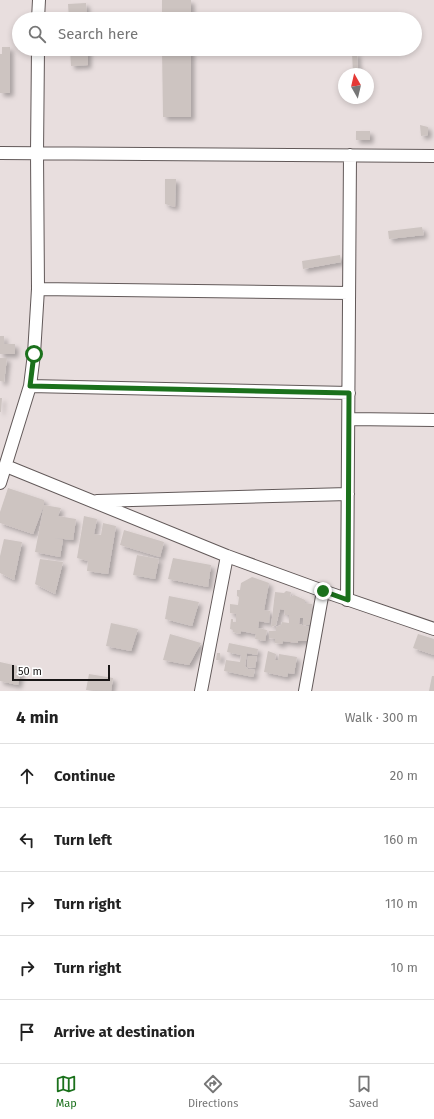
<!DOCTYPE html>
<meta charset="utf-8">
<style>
:root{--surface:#fff;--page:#f6f6f6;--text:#222;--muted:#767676;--line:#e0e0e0;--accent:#1b711c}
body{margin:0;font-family:"Fira Sans",sans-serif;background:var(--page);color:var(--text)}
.compass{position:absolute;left:338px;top:68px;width:36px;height:36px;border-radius:50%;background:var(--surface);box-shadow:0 2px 6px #0003;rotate:352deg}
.scale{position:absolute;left:12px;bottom:10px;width:98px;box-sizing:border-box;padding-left:4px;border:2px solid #191616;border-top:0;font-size:11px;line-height:14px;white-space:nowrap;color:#191616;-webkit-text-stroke:3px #fff;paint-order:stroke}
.stop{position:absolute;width:12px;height:12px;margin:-9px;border:3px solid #1b711c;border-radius:50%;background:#fff}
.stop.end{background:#1b711c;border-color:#fff;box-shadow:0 1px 4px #0008}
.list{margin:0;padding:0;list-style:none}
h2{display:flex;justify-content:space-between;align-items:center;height:52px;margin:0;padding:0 16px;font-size:17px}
h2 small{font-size:13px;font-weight:400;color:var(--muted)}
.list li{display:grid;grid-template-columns:26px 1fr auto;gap:12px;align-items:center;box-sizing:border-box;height:64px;padding:0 16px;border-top:1px solid var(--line)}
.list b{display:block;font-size:15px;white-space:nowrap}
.list em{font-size:13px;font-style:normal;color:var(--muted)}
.icon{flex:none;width:22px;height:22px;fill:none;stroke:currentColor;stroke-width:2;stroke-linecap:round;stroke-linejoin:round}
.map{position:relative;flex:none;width:434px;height:691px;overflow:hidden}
.search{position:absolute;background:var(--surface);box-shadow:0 2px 6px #0003;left:12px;right:12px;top:12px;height:44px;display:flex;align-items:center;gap:10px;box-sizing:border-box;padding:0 14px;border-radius:22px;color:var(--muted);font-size:15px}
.sheet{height:372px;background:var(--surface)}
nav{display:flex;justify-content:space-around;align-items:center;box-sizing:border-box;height:56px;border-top:1px solid var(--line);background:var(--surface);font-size:11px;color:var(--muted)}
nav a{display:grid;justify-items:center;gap:2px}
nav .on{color:var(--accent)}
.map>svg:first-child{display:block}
.building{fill:#cdc4c1;filter:url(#shadow)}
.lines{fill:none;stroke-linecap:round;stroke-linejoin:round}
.street-casing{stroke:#625959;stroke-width:14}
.street{stroke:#fff;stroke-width:12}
.route{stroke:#1b711c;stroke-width:5}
</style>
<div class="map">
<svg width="434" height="691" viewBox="0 0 434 691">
<defs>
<filter id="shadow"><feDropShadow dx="3.5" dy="3.5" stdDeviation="2" flood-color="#0004"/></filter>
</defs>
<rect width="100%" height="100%" fill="#e8dede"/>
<path class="building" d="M162,0H191V19H162Z
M86,3L87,19H69L68,4Z
M2,47H10V93H0V54H2Z
M70,49H88V65L71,66Z
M162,49H191V117H163Z
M352,53H357L358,73H353Z
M420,125L428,127V135L421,136Z
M356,131H370V140H356Z
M165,179H176L175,207L165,204Z
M422,227L424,235L389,239L388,231Z
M340,255L341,262L303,269L302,261Z
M0,336H4V344H15V354H0Z
M0,358H7L4,382L0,381Z
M0,398H2L1,412H0Z
M8,488L44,500V505L61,508L58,516L76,519L73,540L55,538L63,540L60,557L35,552L44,505L33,534L0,523V512Z
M84,516L97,519L94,534L101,535L103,523L116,526L108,574L87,571L88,561L77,558Z
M124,530L164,542L160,557L120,545Z
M4,539L22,542L14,580L0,573V556Z
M137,555L159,559L155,579L133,575Z
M173,558L211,565L208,587L168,579Z
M40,559L63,562L55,594L35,584Z
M252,577L269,583L264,610L270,611L269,623L259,621L258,628L267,630L265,641L255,639L256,634L241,631L240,634L233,632V630L230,629L231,619H233V622H236V614L230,613V604L238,605L239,597L237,596V590H240L241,583Z
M286,591L291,592L290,597L294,595L305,600V603L312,604L311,619H314L312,625H303V618H300L299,624L309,627L308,641H298V643L283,641L282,644L275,643V639L269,638V631H276V627L281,625L282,622L289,623V615H285L284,610L280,609L276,625L271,627L275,592L284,593Z
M169,596L199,602L192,626L165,619Z
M111,623L138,629L131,651L106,646Z
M170,634L201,643L189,665L163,660Z
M418,634L434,639V655L413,648Z
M229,643L258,649L257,655L247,653L245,666L248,669L255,670L253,677L224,671L226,660L240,662L241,655L227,652Z
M268,651L276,654L275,660H278L279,654L297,657L294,674L288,673L287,677L264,672Z
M217,653H220L221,660H216Z
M248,656H257L255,668L247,667Z
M0,662L22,667L18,685L0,681Z
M89,674L113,678L111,691L86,690Z
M432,676H434V691H429Z"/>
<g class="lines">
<g class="street-casing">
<path id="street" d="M38,19L39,0
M0,153L434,156
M38,289L349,293
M30,386L349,393
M349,419L434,420
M6,466L227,556L323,591L305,691
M0,483L30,386L34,354L38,289L37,153L38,49
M97,501L348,494
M323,591L434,629
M347,600L350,155
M201,691L227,556"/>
</g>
<use href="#street" class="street"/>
</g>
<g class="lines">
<path class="route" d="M34,354L30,386L349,393L348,600L323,591"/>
</g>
</svg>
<svg class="compass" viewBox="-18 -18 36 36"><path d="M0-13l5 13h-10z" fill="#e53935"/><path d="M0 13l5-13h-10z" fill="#767676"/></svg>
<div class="scale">50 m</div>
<div class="stop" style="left:34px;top:354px"></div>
<div class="stop end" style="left:323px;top:591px"></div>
<div class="search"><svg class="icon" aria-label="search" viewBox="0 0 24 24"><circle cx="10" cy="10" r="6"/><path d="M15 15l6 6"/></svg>Search here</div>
</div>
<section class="sheet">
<h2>4 min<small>Walk · 300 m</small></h2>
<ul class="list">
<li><svg class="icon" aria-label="ahead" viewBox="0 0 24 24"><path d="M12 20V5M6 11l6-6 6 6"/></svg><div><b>Continue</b></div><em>20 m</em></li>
<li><svg class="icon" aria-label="left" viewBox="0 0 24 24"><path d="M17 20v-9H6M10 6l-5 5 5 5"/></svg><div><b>Turn left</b></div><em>160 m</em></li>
<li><svg class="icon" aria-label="right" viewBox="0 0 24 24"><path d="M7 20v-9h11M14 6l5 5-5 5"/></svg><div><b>Turn right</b></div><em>110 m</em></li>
<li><svg class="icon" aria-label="right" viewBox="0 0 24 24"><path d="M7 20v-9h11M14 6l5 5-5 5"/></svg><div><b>Turn right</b></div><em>10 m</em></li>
<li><svg class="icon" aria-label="arrive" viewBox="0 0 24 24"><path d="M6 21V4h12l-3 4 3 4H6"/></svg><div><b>Arrive at destination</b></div></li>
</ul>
</section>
<nav>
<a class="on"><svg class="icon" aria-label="map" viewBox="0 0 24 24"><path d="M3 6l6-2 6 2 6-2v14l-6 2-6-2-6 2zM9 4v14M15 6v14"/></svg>Map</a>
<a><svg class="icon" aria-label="directions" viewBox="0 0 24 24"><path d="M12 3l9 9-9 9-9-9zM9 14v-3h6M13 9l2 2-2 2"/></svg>Directions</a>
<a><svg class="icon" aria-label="saved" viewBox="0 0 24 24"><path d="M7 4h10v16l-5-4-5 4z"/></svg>Saved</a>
</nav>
